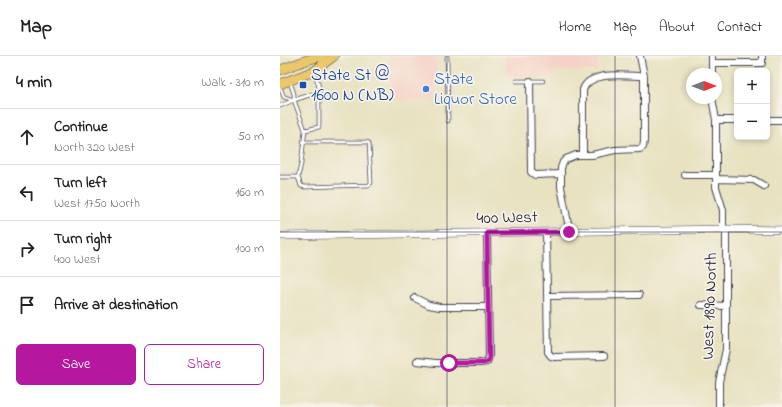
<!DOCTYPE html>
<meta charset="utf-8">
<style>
:root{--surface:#fff;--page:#f6f6f6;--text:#222;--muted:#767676;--line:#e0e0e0;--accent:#b5179e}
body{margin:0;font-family:"Indie Flower",sans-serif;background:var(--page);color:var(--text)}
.controls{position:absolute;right:12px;top:12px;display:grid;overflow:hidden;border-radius:6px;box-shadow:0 2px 6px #0003}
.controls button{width:36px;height:36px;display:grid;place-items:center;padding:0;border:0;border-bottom:1px solid var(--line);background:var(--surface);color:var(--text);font:20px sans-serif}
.compass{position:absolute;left:406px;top:12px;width:36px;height:36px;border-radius:50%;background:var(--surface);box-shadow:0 2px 6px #0003;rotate:90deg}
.stop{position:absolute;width:12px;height:12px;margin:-9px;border:3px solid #b5179e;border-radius:50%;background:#fff}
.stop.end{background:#b5179e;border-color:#fff;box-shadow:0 1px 4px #0008}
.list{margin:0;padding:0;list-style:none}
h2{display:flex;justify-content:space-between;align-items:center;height:52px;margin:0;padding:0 16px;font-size:17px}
h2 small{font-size:13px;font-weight:400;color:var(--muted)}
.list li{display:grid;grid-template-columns:26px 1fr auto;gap:12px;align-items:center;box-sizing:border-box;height:56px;padding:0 16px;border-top:1px solid var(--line)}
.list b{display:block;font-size:15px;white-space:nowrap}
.list p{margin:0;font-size:13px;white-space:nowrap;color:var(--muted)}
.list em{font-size:13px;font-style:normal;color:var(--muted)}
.actions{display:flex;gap:8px;padding:12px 16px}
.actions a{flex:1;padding:9px 0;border:1px solid var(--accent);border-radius:6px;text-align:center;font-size:14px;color:var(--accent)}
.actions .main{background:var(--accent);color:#fff}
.icon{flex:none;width:22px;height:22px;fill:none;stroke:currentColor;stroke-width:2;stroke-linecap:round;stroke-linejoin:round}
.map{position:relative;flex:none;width:502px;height:351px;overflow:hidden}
header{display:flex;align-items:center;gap:24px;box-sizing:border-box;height:56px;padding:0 20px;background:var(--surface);border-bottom:1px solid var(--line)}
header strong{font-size:19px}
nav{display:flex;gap:22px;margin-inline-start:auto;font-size:14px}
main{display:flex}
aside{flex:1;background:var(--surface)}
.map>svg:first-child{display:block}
.built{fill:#f6d1c5}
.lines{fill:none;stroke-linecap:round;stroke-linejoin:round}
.service-casing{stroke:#403f4f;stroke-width:4.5}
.minor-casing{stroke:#403f4f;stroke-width:8}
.tertiary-casing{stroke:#403f4f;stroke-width:8}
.primary-casing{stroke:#403f4f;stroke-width:10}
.service{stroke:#fff;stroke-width:3}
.minor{stroke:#fff;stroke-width:6}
.tertiary{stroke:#fff;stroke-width:7}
.primary{stroke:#eac769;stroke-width:9}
.route{stroke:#b5179e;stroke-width:5}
.grid{fill:none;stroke:#22223b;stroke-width:1;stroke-opacity:0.55}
.transit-dot{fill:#1a4fb4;stroke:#f7f3e8;stroke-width:1.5}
.shop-dot{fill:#3f7fe0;stroke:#f7f3e8;stroke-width:1.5}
.labels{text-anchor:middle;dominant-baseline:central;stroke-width:3.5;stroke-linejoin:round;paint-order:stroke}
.transit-label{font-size:17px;fill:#164399;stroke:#f7f3e8;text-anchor:start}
.shop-label{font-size:17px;fill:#366cbe;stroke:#f7f3e8;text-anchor:start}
.street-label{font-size:17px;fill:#22223b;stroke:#f7f3e8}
</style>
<header>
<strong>Map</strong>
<nav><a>Home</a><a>Map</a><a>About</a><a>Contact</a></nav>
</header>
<main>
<aside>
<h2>4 min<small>Walk · 310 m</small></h2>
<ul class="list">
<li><svg class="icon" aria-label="ahead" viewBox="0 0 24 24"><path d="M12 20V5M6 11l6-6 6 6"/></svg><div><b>Continue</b><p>North 320 West</p></div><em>50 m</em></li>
<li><svg class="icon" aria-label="left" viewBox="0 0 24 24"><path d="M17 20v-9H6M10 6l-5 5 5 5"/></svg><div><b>Turn left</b><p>West 1750 North</p></div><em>160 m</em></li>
<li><svg class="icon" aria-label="right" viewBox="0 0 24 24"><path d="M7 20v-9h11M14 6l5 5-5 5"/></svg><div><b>Turn right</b><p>400 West</p></div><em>100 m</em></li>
<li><svg class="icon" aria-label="arrive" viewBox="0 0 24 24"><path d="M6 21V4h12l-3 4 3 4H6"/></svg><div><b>Arrive at destination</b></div></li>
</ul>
<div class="actions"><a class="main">Save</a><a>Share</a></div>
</aside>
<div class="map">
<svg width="502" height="351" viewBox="0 0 502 351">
<rect width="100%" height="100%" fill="#f7f3e8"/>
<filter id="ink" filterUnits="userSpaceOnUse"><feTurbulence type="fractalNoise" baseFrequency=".025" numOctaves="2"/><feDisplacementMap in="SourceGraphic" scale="8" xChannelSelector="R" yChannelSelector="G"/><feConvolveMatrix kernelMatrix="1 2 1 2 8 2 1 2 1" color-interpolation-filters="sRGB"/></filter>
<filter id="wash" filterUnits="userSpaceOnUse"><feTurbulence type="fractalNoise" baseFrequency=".012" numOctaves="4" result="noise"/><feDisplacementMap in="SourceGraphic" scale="16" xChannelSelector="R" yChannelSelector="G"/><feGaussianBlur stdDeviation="0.9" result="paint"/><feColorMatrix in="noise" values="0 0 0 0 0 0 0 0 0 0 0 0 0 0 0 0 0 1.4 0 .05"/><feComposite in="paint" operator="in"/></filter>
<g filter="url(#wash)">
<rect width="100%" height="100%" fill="#e8e2c1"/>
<path class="built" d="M109,0H156V44H109Z
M226,0H318V15H274L273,21H226Z"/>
</g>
<g filter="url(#ink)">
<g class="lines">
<g class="service-casing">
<path id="service" d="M167,0L168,65
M236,25H263
M0,31L4,41L14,44
M0,50L14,44L36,37L39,34L38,27L34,16
M25,74L39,71V34
M0,121H18L21,108L25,74L14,44V38L10,26
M18,121L21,130L25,131L89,129L91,127L89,87L87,86H23"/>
</g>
<g class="minor-casing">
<path id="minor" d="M432,7H482V0
M432,18V0
M250,25L251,116L255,119L281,118
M432,42L436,64V131L443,154V174
M436,64H457
M487,64H502
M303,99V34C309,14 347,20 364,20
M405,119H436
M436,123L474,124L484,130
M266,176L268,296L271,300L274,301L324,300
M289,176L288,167L281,131V112L283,106L286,103L296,99H312L335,94L360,93L363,91L364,85V20L360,0
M267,240L359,239
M135,242L149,249L160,251H208
M421,249L446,250
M137,305L156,307H200L207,306L209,300L207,177
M439,351V326L446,293V174"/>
</g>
<g class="tertiary-casing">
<path id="tertiary" d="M0,180L451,173L502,174"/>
</g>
<g class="primary-casing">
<path id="primary" d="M0,14L27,4L42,0
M0,28L34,15L54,0"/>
</g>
<use href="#service" class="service"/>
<use href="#minor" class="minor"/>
<use href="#tertiary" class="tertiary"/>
<use href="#primary" class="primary"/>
</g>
</g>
<g class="lines" filter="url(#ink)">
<path class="route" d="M169,307H204L207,306L209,303L207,177L289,176"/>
</g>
<path class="grid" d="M167,0V351M335,0V351M0,176H502"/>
<rect class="transit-dot" x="19" y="25" width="8" height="8" rx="2"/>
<circle class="shop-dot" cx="146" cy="33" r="4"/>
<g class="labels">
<g class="transit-label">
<text x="31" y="19">State St @<tspan x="31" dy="20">1600 N (NB)</tspan></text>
</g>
<g class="shop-label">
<text x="154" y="23">State<tspan x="154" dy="20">Liquor Store</tspan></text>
</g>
<g class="street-label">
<text transform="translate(227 162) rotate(-1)">400 West</text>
<text transform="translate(430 250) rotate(-88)">West 1890 North</text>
</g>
</g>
</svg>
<div class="controls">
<button>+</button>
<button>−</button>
</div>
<svg class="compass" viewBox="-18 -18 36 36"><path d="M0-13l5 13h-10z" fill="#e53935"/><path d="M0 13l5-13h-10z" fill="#767676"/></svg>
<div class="stop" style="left:169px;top:307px"></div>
<div class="stop end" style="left:289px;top:176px"></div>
</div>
</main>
